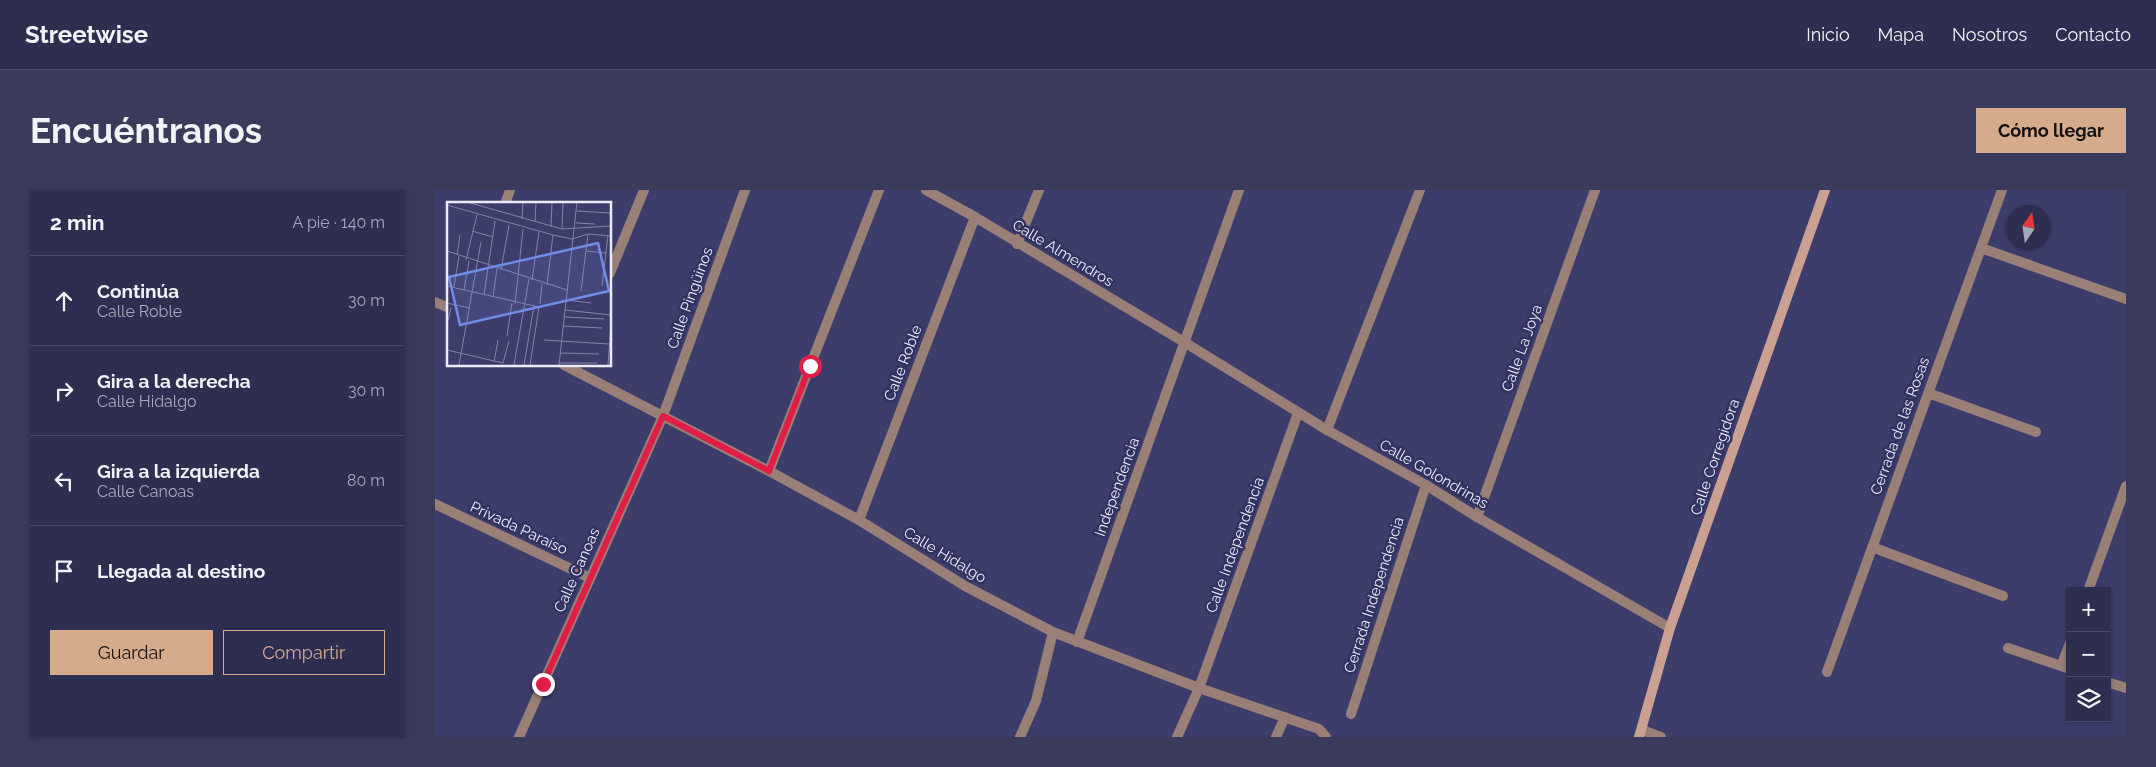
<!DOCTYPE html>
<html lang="es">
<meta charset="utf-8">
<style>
:root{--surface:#2e2e51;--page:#3a3a5b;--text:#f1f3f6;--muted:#a7a8b7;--line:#494a68;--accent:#d6ab8b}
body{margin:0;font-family:Raleway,sans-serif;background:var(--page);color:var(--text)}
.controls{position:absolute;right:15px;bottom:15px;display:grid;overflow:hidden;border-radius:0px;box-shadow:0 1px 4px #0004}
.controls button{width:45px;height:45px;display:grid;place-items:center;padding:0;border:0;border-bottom:1px solid var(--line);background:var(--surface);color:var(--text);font:25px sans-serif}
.compass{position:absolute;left:1571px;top:15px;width:45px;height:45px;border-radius:50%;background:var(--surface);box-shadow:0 1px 4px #0004;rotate:13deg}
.stop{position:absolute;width:15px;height:15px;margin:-11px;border:4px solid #e11d48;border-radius:50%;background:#fff}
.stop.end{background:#e11d48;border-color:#fff;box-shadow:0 1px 5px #0008}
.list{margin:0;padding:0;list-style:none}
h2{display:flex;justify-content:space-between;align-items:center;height:65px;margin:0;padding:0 20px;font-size:21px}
h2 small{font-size:16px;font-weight:400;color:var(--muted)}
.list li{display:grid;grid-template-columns:32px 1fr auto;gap:15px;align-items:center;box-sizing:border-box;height:90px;padding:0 20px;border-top:1px solid var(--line)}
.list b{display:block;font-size:19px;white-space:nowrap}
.list p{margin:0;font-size:16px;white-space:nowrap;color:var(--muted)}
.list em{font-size:16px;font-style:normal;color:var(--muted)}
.actions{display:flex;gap:10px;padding:15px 20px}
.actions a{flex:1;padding:11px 0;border:1px solid var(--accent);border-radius:0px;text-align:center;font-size:18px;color:var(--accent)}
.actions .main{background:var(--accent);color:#111}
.icon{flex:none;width:28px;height:28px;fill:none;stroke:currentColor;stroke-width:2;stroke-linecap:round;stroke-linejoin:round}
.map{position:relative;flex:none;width:1691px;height:547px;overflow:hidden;border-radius:0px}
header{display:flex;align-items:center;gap:30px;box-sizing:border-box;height:70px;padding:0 25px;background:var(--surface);border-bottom:1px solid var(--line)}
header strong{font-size:24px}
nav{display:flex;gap:28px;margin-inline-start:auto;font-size:18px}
.intro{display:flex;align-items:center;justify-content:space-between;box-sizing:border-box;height:120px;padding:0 30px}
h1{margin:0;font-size:35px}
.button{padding:12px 22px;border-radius:0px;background:var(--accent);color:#111;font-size:18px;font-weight:700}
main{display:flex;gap:30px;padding:0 30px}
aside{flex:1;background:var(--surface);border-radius:0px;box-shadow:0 1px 4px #0004}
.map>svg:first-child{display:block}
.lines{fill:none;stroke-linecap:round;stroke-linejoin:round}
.minor{stroke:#997f76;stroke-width:10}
.tertiary{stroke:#997f76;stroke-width:10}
.secondary{stroke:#c9a091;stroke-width:10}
.route{stroke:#e11d48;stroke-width:6}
.labels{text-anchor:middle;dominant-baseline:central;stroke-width:5;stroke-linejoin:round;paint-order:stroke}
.street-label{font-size:15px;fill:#ebecfe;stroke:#323360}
.inset-road{fill:none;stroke:#8383a6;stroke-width:1}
.view{fill:#6f8de7;fill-opacity:0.15;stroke:#6f8de7;stroke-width:2.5}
.inset-edge{fill:none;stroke:#ebecfe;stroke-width:2.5}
</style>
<header>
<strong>Streetwise</strong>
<nav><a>Inicio</a><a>Mapa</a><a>Nosotros</a><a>Contacto</a></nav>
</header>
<div class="intro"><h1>Encuéntranos</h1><a class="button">Cómo llegar</a></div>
<main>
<aside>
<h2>2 min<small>A pie · 140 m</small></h2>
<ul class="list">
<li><svg class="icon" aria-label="ahead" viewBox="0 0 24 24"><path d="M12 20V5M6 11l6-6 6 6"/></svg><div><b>Continúa</b><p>Calle Roble</p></div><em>30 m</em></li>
<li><svg class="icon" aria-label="right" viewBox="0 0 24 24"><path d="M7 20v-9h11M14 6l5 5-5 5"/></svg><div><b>Gira a la derecha</b><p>Calle Hidalgo</p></div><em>30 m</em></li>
<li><svg class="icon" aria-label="left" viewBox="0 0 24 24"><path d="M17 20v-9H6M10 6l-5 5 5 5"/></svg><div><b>Gira a la izquierda</b><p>Calle Canoas</p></div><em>80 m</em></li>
<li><svg class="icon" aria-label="arrive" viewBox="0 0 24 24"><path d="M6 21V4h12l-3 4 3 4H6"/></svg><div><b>Llegada al destino</b></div></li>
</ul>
<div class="actions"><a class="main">Guardar</a><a>Compartir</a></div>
</aside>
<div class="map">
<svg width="1691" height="547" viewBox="0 0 1691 547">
<rect width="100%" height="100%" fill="#3d3d6c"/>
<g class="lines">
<path class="minor" d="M70,14L75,0
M582,54L604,0
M1546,58L1691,109
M175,83L209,0
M0,112L14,118
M129,175L334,281L424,330L530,396L618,442L764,498L884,539L891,547
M1493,203L1601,242
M892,240L985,0
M334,281L444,0
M0,314L155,388
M1042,327L1160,0
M424,330L540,27
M1437,357L1568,406
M1653,401L1691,296
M642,452L804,0
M1573,458L1635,479
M1626,476L1635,453
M1392,482L1567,0
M1672,492L1691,498
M916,524L991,295
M1207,540L1226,547
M84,547L228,226L310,0
M585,547L601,511L618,442
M742,547L764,498L863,223
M841,547L850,527"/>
<path class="tertiary" d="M491,0L540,27L749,152L892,240L991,295L1042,327L1235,438"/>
<path class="secondary" d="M1204,547L1235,438L1390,0"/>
</g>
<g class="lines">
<path class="route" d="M108,494L228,226L334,281L375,176"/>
</g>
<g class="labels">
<g class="street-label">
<text transform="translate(628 63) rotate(31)">Calle Almendros</text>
<text transform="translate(255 108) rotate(-70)">Calle Pingüinos</text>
<text transform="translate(1087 158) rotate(-70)">Calle La Joya</text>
<text transform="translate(468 173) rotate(-69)">Calle Roble</text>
<text transform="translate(1465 236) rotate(-70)">Cerrada de las Rosas</text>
<text transform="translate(1280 267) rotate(-71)">Calle Corregidora</text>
<text transform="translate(999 284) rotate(30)">Calle Golondrinas</text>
<text transform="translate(682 297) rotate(-70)">Independencia</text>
<text transform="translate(84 338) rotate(25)">Privada Paraíso</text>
<text transform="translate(800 355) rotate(-70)">Calle Independencia</text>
<text transform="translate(510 365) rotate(31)">Calle Hidalgo</text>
<text transform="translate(142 380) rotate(-66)">Calle Canoas</text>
<text transform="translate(939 405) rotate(-72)">Cerrada Independencia</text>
</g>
</g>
<g transform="translate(12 12)">
<rect width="164" height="164" fill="#3d3d6c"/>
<path class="inset-road" d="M20,0L115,27L164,24M0,3L106,33L125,37L141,32L164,34M130,9L164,11M75,17L76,0M88,20L89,0M129,21L148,22M104,25L105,0M115,27L116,0M25,29L46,35M0,49L120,88M139,49L159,51M10,53L13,33M19,58L30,13M54,68L62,23M85,78L92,30M100,83L106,33M0,84L92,105L83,163M155,84L161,33M7,85L12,54M17,88L22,59M134,89L141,32M37,93L48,19M46,95L50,66M119,98L144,101M0,101L23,106M68,102L76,27M93,102L95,81M118,108L164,113M117,115L157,117M0,122L4,106M116,124L155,126M60,134L65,101M97,138L162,142M0,148L56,161L62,139M113,151L152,152M47,160L51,138M112,161H150M12,163L34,40M67,163L82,77M77,163L87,104M112,163L130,0M161,163L164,122"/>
<path class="view" d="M151,41L162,89L13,123L2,75Z"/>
<rect width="164" height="164" class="inset-edge"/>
</g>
</svg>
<div class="controls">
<button>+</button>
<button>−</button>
<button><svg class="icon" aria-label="layers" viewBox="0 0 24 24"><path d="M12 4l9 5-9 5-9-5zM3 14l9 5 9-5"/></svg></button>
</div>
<svg class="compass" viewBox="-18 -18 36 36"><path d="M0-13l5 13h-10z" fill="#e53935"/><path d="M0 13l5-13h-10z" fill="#a7a8b7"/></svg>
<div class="stop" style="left:375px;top:176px"></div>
<div class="stop end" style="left:108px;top:494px"></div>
</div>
</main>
